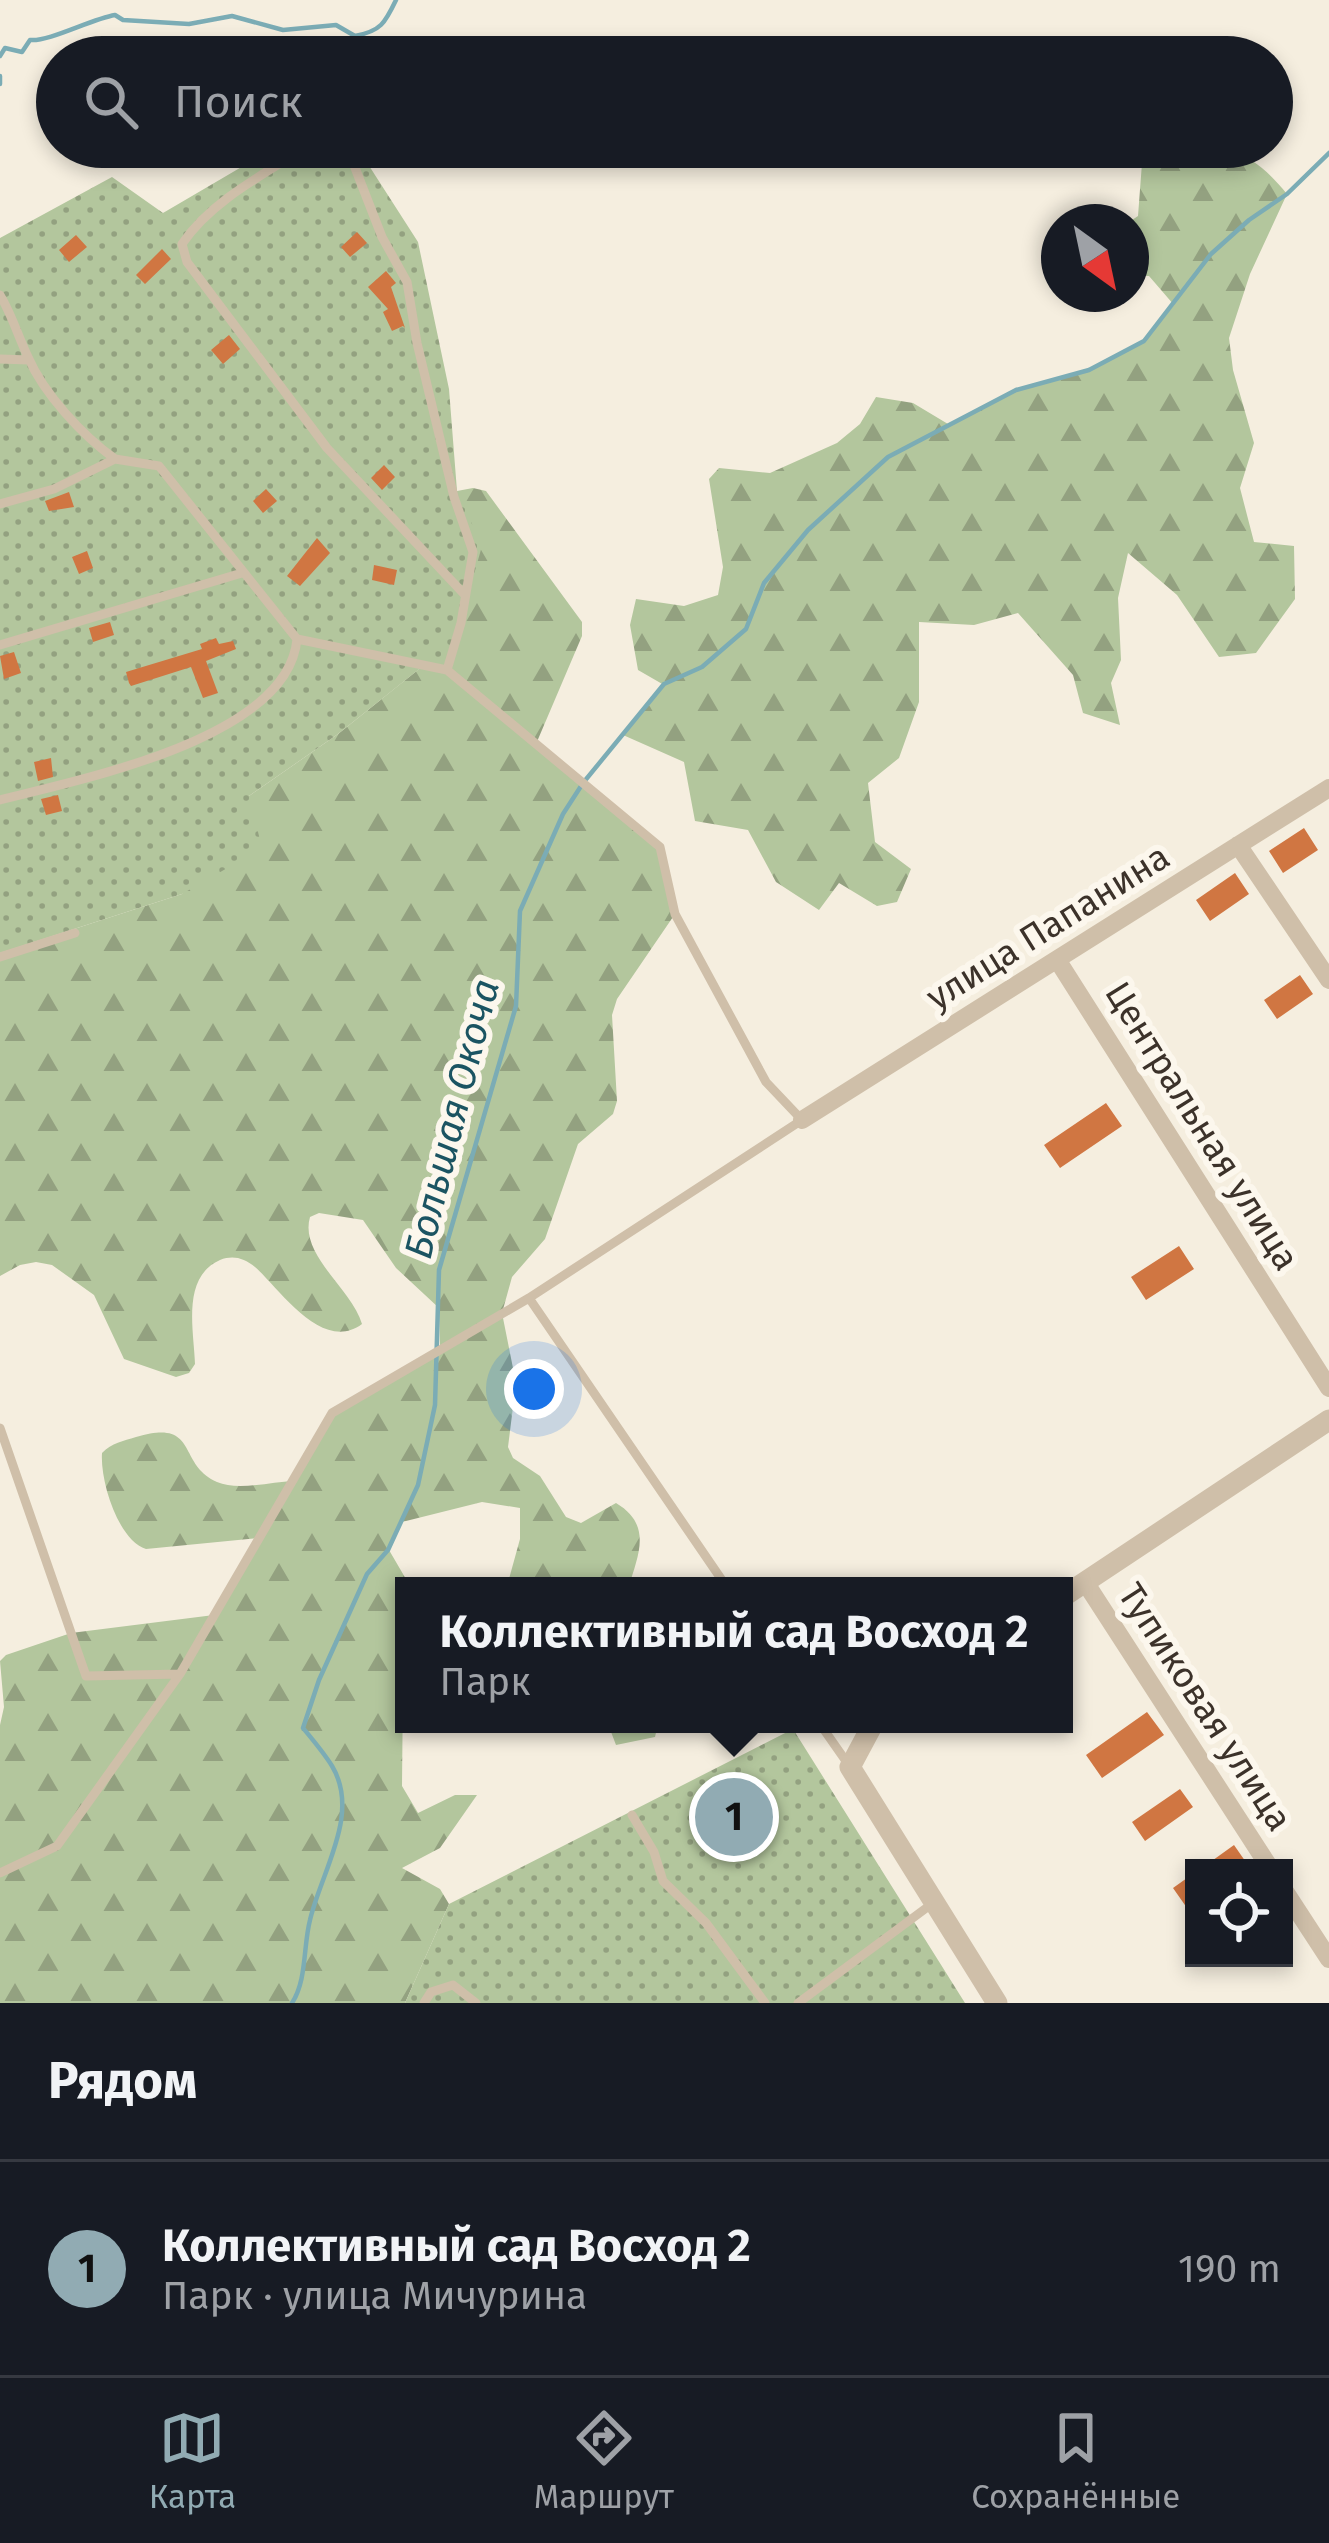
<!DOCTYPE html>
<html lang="ru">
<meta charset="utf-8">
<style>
:root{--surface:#171b24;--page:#242831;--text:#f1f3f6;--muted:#9ea1a6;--line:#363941;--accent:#91abb3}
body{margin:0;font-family:"Fira Sans",sans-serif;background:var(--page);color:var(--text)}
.controls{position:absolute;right:36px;bottom:36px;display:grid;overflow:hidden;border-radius:0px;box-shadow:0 6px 18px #0003}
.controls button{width:108px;height:108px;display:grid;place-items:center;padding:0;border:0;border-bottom:3px solid var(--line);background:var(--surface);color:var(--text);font:60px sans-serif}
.compass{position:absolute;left:1041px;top:204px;width:108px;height:108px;border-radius:50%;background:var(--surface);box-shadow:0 6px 18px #0003;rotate:147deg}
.you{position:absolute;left:534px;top:1389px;width:42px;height:42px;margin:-30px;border:9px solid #fff;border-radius:50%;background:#1a73e8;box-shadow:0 0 0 18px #1a73e833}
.badge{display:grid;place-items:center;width:78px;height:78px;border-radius:50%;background:var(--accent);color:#111;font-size:39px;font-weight:700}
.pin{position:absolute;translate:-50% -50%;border:6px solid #fff;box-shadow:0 3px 12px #0006}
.popup{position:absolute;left:395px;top:1577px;width:678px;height:156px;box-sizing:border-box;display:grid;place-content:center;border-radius:0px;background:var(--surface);filter:drop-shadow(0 3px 9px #0005);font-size:39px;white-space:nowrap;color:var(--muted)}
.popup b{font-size:45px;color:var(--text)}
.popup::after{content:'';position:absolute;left:50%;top:100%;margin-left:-24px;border:24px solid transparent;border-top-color:var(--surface)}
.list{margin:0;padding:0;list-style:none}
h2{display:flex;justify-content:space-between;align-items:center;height:156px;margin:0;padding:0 48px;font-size:51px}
h2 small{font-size:39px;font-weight:400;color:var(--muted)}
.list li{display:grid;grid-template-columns:78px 1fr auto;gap:36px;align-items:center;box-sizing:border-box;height:216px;padding:0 48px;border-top:3px solid var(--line)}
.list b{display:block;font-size:45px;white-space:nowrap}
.list p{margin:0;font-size:39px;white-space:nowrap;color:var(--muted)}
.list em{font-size:39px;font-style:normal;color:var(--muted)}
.icon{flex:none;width:66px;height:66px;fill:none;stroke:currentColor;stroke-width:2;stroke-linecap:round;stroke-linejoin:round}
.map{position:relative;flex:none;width:1329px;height:2003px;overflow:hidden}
.search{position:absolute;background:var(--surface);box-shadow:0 6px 18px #0003;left:36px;right:36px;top:36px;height:132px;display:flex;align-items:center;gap:30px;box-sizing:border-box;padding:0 42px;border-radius:66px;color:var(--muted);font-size:45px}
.sheet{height:372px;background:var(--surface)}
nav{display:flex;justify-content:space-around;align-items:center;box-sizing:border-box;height:168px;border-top:3px solid var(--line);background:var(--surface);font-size:33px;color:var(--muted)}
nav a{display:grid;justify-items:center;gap:6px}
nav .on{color:var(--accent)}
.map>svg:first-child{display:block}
.forest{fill:url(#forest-firs)}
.garden{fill:url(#garden-dots)}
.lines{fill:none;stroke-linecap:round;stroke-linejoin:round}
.stream{stroke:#7bacb5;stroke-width:4.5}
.building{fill:#d07642}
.service{stroke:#cfbfa9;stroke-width:9}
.minor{stroke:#cfbfa9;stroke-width:18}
.tertiary{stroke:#cfbfa9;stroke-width:21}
.labels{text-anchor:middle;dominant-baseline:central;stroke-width:12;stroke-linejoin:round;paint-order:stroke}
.street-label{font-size:36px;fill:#3c322a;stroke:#fcf7ed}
.water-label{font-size:39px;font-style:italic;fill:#1b5462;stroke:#fcf7ed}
</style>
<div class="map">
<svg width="1329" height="2003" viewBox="0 0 1329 2003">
<defs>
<pattern id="forest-firs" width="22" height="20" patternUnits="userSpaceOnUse" patternTransform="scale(3)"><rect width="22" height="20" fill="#b3c69d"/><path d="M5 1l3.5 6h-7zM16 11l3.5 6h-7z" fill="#93a180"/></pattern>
<pattern id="garden-dots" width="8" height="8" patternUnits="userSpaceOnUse" patternTransform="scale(3)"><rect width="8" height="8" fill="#b3c69d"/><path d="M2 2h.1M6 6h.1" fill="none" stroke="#93a180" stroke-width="1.8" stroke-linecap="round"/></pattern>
</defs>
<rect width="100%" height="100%" fill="#f5eedf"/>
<path class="forest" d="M1133,147C1204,147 1238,133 1287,194L1250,274L1229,338L1233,370L1254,443L1240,488L1254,542L1294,546L1295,599L1256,653L1219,657L1177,595L1128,553L1118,598L1121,660L1111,683L1120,725L1083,713L1073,675L1018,613L974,625L919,622V702L899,758L868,783L875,842L911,869L897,902L877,906L839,883L819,910L776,882L748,830L695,821L684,762L623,735L664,685L638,670L630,625L636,599L684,606L718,595L723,567L709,479L719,468L770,473L837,443L860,424L876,397L913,403L948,424L1016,390L1089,370L1144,341L1174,305L1149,276H1131L1129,222L1138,216L1142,163Z
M473,488L486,491L582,622V636L536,744L660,847L675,914L617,999L612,1015L617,1101L613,1114L578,1144L545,1239L512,1277L502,1313L516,1383L508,1447L513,1458L540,1476L566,1517L581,1523L616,1503C653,1525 638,1555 629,1586H507L520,1539V1508L482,1502L402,1522L389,1550L410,1586H404L402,1786L418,1813L455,1795H477L440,1848L402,1868L440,1889L449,1904L405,2003H0V1725L4,1707L0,1661L6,1655L71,1633L214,1615L258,1538L146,1549C118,1540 100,1481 102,1453C112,1443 123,1441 136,1437C200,1418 176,1464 217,1482C237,1491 271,1482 293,1481L332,1413L440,1349L439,1308L396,1268L363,1220L319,1213L310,1217C299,1255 352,1289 362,1324C322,1354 279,1288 255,1267C244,1258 233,1255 220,1260C181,1277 194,1331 195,1364L189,1373L176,1377L124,1359L94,1295L52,1265L36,1262L20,1265L0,1276V953L182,894L249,796L338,734L424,665L457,491Z
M608,1724H658L655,1737L616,1745Z"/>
<path class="garden" d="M331,147H357L418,242L449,389L457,491L482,546L447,670L423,666L338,734L249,796L262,848L182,894L0,953V238L112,177L163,213L250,162Z
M793,1729L965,2003H405L449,1904Z"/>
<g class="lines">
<path class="stream" d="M0,56L5,48L22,52L30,40C49,42 91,19 115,15L123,20L189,24L232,16L283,30L336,25L355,36C381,31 385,23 396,0
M0,76V84
M292,2003C307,1980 303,1947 310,1920C321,1872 361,1814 332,1766C324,1753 313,1740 303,1728L319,1680L367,1574L388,1550L418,1485L435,1405L439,1270L516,1006L520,911L563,814L583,783L664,684L702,667L746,629L764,583L808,530L888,457L1016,390L1089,370L1144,341L1211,254L1249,220L1287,194L1329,153"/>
</g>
<path class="building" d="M357,232L367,243L350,257L341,247Z
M76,235L87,247L69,262L59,250Z
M162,249L171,259L145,284L136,275Z
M386,271L396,283L391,287L405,328L403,326L392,331L383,312L388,309L368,287Z
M229,335L240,349L223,364L211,350Z
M384,465L395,477L382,490L371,478Z
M266,489L277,501L263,513L253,501Z
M69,492L74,507L49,511L45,501Z
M317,538L330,553L300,586L287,576Z
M87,551L93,568L79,574L72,557Z
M374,565L397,570L394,585L372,580Z
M110,622L114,635L93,642L89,628Z
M216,638L219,644L233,641L236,649L206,661L218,693L203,698L191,667L131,686L129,683L126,672L202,649L200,644Z
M14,652L21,673L4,679L0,656Z
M51,758L53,777L38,781L34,762Z
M58,795L62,811L46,815L41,799Z
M1304,828L1318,850L1283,873L1269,851Z
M1235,873L1249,894L1210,921L1196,900Z
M1300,975L1313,994L1277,1019L1264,1000Z
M1106,1103L1122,1126L1060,1168L1044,1145Z
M1179,1246L1194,1269L1146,1300L1131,1277Z
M1147,1712L1164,1735L1102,1778L1086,1755Z
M1180,1789L1193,1807L1145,1841L1132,1822Z
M1234,1845L1250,1868H1202Z
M1194,1873V1918L1173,1888Z"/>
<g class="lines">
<path class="service" d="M307,147C264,174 211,201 182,244L187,262L327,448L464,594
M339,147L352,160L382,237L407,282L417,343L454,497L473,552L461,623L447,670
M0,295C12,315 18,336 28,357C44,394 82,435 115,459
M0,359L29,360
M0,504L54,489L115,459L159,466L297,639L447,670L660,847L675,914L766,1082L802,1120L529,1298L726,1586
M0,645L242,573
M0,800C80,779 288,739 297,639
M0,957L75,933
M0,1428L86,1676L180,1674
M820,1724L848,1764
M632,1815L654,1852L663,1881L706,1923L765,2003
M0,1873L57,1846L180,1674L332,1413L529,1298
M424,2003L431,1992L453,1985L476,2003
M798,2003L933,1903"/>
<path class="minor" d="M1238,845L1329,980
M1058,961L1329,1388
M802,1120L1329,788
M1085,1582L1270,1868
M1284,1890L1329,1959"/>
<path class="tertiary" d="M1064,1596L1329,1420
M873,1724L850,1767L997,2003"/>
</g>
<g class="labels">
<g class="street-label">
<text transform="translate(1048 927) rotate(-32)">улица Папанина</text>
<text transform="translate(1202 1126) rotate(58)">Центральная улица</text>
<text transform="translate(1205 1707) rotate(57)">Тупиковая улица</text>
</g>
<g class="water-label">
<text transform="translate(452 1119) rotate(-76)">Большая Окоча</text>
</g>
</g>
</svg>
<div class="controls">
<button><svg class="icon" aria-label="locate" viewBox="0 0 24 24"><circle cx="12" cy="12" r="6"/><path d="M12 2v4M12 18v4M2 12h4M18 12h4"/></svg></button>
</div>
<svg class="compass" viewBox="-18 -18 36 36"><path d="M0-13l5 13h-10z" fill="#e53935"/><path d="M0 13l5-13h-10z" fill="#9ea1a6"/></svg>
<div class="you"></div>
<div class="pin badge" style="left:734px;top:1817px">1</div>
<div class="popup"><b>Коллективный сад Восход 2</b>Парк</div>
<div class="search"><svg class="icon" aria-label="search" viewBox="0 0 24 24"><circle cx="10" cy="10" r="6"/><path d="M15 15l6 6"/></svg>Поиск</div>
</div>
<section class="sheet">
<h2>Рядом<small></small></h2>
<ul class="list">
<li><span class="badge">1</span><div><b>Коллективный сад Восход 2</b><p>Парк · улица Мичурина</p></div><em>190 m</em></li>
</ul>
</section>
<nav>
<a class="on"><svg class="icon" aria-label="map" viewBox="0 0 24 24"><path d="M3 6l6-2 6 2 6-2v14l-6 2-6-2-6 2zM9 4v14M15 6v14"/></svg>Карта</a>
<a><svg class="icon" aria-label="directions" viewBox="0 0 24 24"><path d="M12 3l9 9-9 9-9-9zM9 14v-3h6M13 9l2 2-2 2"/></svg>Маршрут</a>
<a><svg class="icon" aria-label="saved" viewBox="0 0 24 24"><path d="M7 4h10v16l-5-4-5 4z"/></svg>Сохранённые</a>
</nav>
